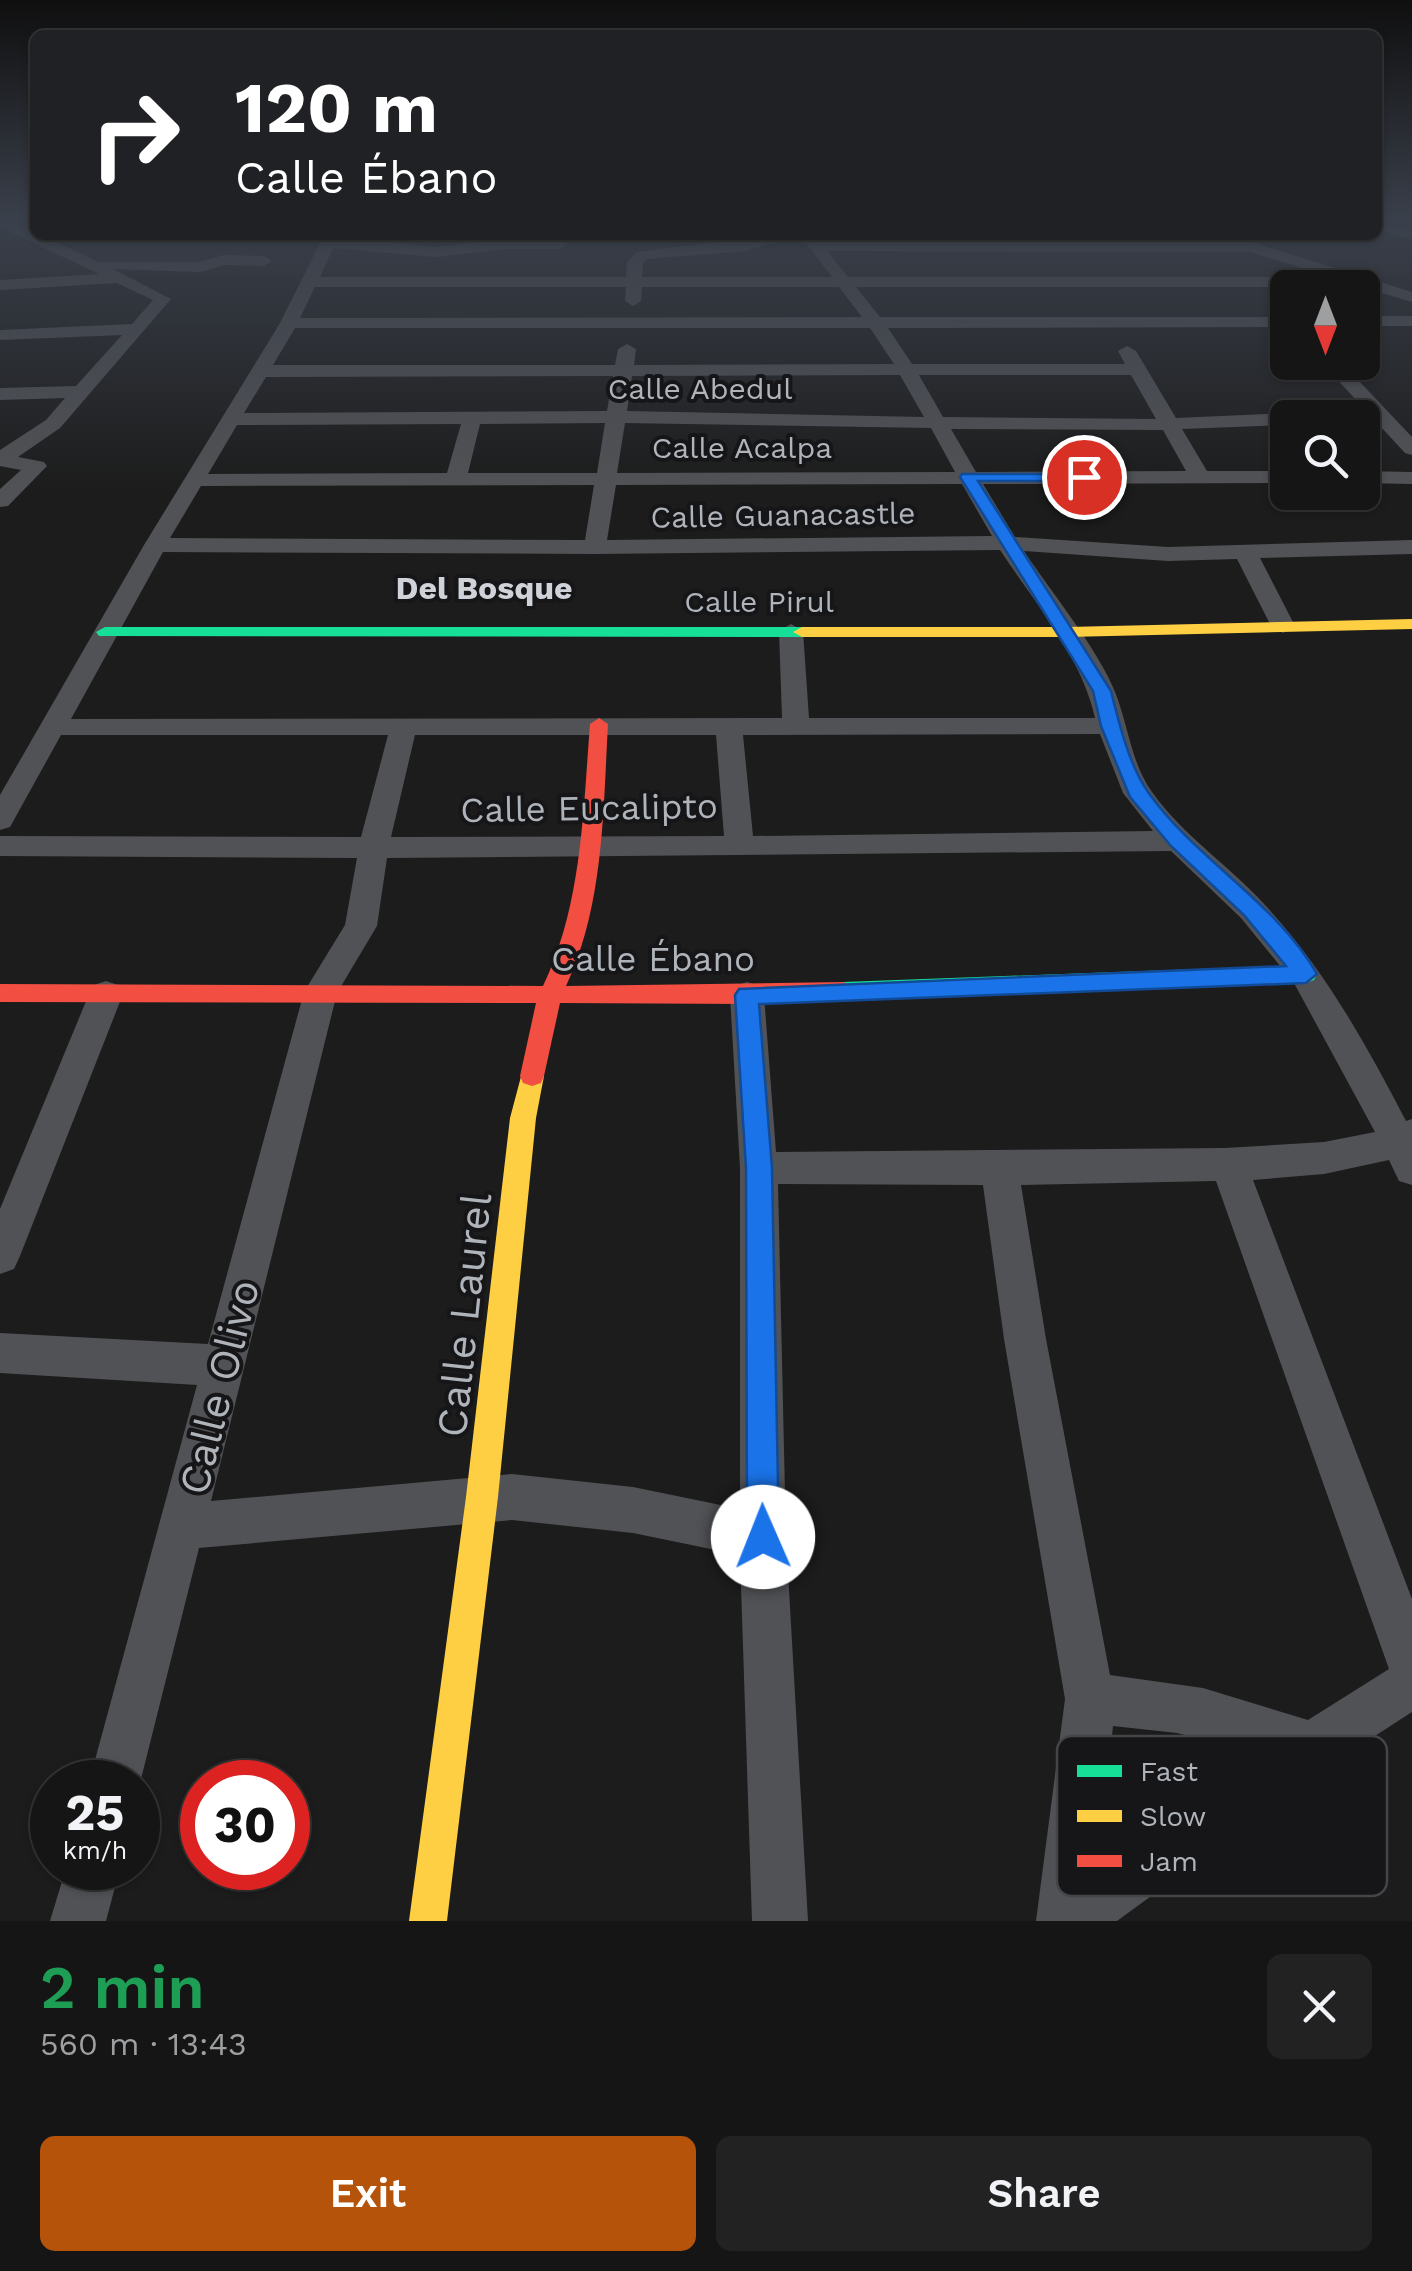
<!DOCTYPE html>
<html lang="en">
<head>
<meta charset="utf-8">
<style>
	:root { --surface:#151515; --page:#222; --text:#f1f3f6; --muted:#9d9fa0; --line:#343434; --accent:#b45309 }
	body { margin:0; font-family:"Work Sans",sans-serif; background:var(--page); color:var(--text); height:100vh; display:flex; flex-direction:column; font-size:38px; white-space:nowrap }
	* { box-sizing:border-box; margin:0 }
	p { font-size:32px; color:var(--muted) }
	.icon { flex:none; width:55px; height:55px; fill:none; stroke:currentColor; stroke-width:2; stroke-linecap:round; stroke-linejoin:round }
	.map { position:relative; height:1921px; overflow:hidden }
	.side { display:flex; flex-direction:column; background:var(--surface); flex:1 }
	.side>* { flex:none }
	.guide { position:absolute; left:30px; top:30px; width:1352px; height:210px; border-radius:15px; box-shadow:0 2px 8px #0004,0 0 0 2px var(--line); background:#202124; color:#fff; overflow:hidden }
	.needle { width:65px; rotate:180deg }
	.tools { position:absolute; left:1270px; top:270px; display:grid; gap:20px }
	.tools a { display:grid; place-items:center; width:110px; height:110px; border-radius:15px; background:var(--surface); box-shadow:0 2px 8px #0004,0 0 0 2px var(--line); font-size:50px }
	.speed { position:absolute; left:30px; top:1760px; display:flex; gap:20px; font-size:50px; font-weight:700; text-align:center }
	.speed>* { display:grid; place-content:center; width:130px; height:130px; border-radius:50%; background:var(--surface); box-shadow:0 2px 8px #0004,0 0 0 2px var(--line); line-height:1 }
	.speed small { font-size:25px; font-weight:400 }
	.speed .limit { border:15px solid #d22; background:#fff; color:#111 }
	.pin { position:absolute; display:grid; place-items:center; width:85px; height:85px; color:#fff; margin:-42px; border:5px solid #fff; border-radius:50%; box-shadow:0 2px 10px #0007 }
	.me { position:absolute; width:110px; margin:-55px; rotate:359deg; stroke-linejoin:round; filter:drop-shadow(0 0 8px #0008) }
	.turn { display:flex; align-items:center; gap:35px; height:210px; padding:0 40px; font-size:45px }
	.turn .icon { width:130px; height:130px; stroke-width:2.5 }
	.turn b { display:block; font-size:70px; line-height:85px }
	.round { display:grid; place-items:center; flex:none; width:105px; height:105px; border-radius:15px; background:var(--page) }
	.summary { display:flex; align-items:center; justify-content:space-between; height:170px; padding:0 40px }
	h1 { font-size:60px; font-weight:600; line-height:75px; color:#1e9e55 }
	.action { display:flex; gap:20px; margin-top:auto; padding:20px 40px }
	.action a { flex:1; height:115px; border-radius:15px; background:var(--accent); color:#fff; font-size:40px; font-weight:600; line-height:115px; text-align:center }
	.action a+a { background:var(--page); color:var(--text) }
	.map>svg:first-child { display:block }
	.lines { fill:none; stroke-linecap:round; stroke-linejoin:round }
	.street { fill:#515255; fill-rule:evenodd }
	.fast { fill:#16e098; fill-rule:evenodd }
	.slow { fill:#ffcf43; fill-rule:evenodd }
	.jam { fill:#f24e42; fill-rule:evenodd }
	.route { fill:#1a73e8; stroke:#114b97; stroke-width:2.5 }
	.labels { text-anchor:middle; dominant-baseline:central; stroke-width:8; stroke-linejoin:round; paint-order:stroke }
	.far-street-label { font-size:30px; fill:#afb4bb; stroke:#161618 }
	.far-neighbourhood-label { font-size:32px; font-weight:bold; fill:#cfd2d8; stroke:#161618 }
	.street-label { font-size:35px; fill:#afb4bb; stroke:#161618 }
	.near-street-label { font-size:42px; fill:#afb4bb; stroke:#161618 }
	.key { fill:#161618; stroke:#444549; stroke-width:2.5 }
	.key-label { font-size:28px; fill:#afb4bb }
</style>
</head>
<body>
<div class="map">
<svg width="1412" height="1921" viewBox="0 0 1412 1921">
	<rect width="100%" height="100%" fill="#1c1c1c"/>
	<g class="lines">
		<g class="street">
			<polygon points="0,221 12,221 98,262 199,262 224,255 264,256 272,261 264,266 225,265 200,272 113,269 171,299 60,428 18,457 44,462 47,466 8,506 0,507 0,489 21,470 0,466 0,450 46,420 65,398 0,400 0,388 76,386 122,335 0,340 0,330 132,324 153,300 117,283 0,290 0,280 99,274 0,227"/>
			<polygon points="1378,222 1412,229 1412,239 1378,230"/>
			<path d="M324,235l111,12 71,-8h54l8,5 -8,5h-54l-71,8 -102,-9 -13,29h306l1,-15 10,-10 135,-17h43l5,6 405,1 7,-6 180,56v10l-49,-15h-507l24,30h408v10l-400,1 24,36h213l-7,-13 9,-5 9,5 40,67 112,-5 9,5h-9v7l-106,4 25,42h81v12l-305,1 32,53 153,10 244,-7v14l-152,4 35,68 -12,7 -12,-7 -34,-67 -69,2 -144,-10c25,38 76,101 91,141 13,32 16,71 37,100 31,44 77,73 113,113 60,65 101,139 141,216l6,-2v66l-13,-4 -10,-21 -65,14 -71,6 159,419v113l-82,53 -213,156h-81l29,-222 -61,-360 -21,-154 -205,-1 8,353 22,384h-56l-12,-366 -107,-22 -121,-13 -313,28 -61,243v-9h-49l108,-397 -197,-12v-40l208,11 96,-352 41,-67 12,-67 -357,-2v-20l361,1 27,-102h-327l-51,92 -10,3v-35l144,-250 136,-222zM800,235l32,42h-190l1,-14 4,-4 98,-8zM827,251l423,1 81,25h-483zM315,287h311l-1,14 8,5 8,-5 1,-14h197l23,30 -562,1zM295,328h575l24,36 -260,1 2,-16 -9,-5 -9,5 -3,16h-342zM900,375l24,42 -297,-6 5,-35zM919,375h212l25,44 -213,-2zM613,376l-6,35 -363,2 22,-36zM605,423l-8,50h-129l12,-49zM625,423l306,5 24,44 -338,1zM461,424l-14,49 -239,1 29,-49zM951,429l212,1 23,41 -210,1zM962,484l30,52 -385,4 9,-55zM594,485l-9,55 -415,-2 31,-52zM1000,550c34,52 82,107 95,168h-286l-6,-87 -12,-7 -12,7 3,87 -711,1 92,-167 432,2zM1100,734l23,59 30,38 -400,5 -10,-101zM415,735h301l8,101 -333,1zM1171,851l70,67 53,65 81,149 -51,10 -99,6 -449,4 -12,-157 -5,-9 -12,-4 -12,4 -5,9 10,173v341l-107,-22 -121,-13 -301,27 126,-508 40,-67 10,-68zM1216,1181l173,488 -81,51 -105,-32 -93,-13 -64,-336 -25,-154zM1113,1726l64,7 82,21 -160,114z"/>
			<rect x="1362" y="316" width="50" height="10"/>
			<polygon points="1321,362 1341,362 1412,437 1412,455 1405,453"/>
			<polygon points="1362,471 1412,472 1412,484 1362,483"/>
			<polygon points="106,981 118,985 123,994 20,1256 14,1269 0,1274 0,1209 89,994 94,985"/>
			<polygon points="66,1868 120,1868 106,1921 50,1921"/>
		</g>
		<g class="fast">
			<polygon points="105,627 802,627 811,632 802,637 99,636 96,632"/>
			<polygon points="1306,965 1314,968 1317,974 1314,980 1306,983 843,1000 835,997 831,991 835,985 843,982"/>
		</g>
		<g class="slow">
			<polygon points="1412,619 1412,629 1067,637 802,637 793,632 802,627 1067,627"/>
			<polygon points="532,1066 541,1069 544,1076 536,1118 498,1497 447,1921 409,1921 466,1497 510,1118 523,1069"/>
		</g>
		<path class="jam" d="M599,718l9,6c-5,88 -4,181 -42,262l277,-4 8,3 4,6 -4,6 -104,7 -187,-1 -16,73 -3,7 -9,3 -9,-3 -3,-7 16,-73 -536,-1v-18l543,2c39,-81 40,-174 47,-262z"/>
	</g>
	<linearGradient id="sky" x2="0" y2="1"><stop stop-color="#0f0f0f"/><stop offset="0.45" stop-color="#3a404b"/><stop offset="1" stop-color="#3a404b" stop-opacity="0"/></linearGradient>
	<rect width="1412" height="490" fill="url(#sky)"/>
	<path class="route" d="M962,474h127v6l-5,1h-106l133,210c8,32 18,74 37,101 48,68 128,110 169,182l-11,9 -547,21 13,164 7,369 -5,11 -11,5 -11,-5 -5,-11 -1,-369 -11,-173 4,-6 547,-23 -42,-51 -73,-69 -41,-49 -29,-71 -8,-35 -133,-214z"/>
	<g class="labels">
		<g class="far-street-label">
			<text x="700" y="388">Calle Abedul</text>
			<text x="742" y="447">Calle Acalpa</text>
			<text transform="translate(783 515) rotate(-1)">Calle Guanacastle</text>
			<text x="759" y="601">Calle Pirul</text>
		</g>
		<g class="far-neighbourhood-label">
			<text x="484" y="588">Del Bosque</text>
		</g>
		<g class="street-label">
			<text transform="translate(589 808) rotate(-1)">Calle Eucalipto</text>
			<text x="653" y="959">Calle Ébano</text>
		</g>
		<g class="near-street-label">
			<text transform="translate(464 1315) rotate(-84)">Calle Laurel</text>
			<text transform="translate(219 1387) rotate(-76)">Calle Olivo</text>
		</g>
	</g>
	<rect x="1057" y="1736" width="330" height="160" rx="15" class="key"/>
	<rect x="1077" y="1765" width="45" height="12" fill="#16e098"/>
	<rect x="1077" y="1810" width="45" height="12" fill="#ffcf43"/>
	<rect x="1077" y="1855" width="45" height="12" fill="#f24e42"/>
	<g class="key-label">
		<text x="1140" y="1781">Fast</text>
		<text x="1140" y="1826">Slow</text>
		<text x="1140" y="1871">Jam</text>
	</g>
</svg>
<div class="tools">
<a><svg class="needle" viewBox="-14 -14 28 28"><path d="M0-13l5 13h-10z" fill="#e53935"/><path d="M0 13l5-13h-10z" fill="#9d9fa0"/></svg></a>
<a><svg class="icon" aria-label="search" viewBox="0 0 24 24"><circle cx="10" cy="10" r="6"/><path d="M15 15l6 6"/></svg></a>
</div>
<div class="speed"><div>25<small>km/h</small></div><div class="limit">30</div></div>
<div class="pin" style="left:1084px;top:477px;background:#d93025"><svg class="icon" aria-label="arrive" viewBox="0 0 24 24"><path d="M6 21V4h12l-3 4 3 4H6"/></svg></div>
<svg class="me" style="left:763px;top:1537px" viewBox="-20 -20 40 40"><circle r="19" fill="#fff"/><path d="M0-13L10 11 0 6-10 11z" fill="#1a73e8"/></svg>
<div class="guide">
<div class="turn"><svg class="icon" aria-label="right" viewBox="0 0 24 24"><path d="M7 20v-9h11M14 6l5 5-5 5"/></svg><div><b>120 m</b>Calle Ébano</div></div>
</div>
</div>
<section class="side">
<div class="summary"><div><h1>2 min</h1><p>560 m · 13:43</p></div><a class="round"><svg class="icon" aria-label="close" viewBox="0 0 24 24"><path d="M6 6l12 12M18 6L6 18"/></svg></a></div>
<div class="action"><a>Exit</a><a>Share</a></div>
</section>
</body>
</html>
